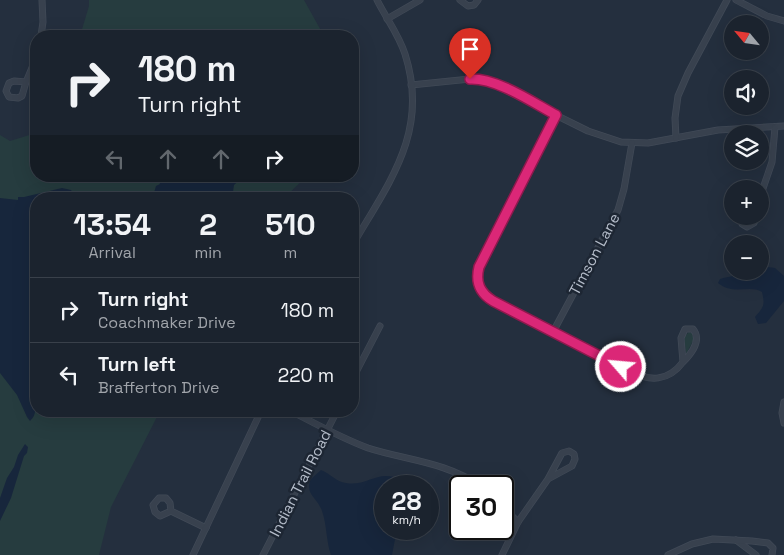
<!DOCTYPE html>
<html lang="en">
<head>
<meta charset="utf-8">
<style>
	:root { --surface:#1b232e; --page:#282f3a; --text:#f1f3f6; --muted:#a0a4aa; --line:#39404a }
	body { margin:0; font-family:"Space Grotesk",sans-serif; background:var(--page); color:var(--text); height:100vh; display:flex; flex-direction:column; font-size:19px; white-space:nowrap }
	* { box-sizing:border-box; margin:0 }
	p { font-size:16px; color:var(--muted) }
	.icon { flex:none; width:28px; height:28px; fill:none; stroke:currentColor; stroke-width:2; stroke-linecap:round; stroke-linejoin:round }
	.map { position:relative; flex:1; overflow:hidden }
	.sheet { position:absolute; left:30px; top:192px; width:329px; height:225px; display:flex; flex-direction:column; background:var(--surface); border-radius:20px; box-shadow:0 5px 20px #0002,0 0 0 1px var(--line) }
	.sheet>* { flex:none }
	.banner { position:absolute; left:30px; top:30px; width:329px; height:152px; border-radius:20px; box-shadow:0 5px 20px #0002,0 0 0 1px var(--line); background:#1b232e; color:var(--text); overflow:hidden }
	.needle { width:32px; rotate:299deg }
	.controls { position:absolute; left:724px; top:15px; display:grid; gap:10px }
	.controls a { display:grid; place-items:center; width:45px; height:45px; border-radius:50%; background:var(--surface); box-shadow:0 5px 20px #0002,0 0 0 1px var(--line); font-size:25px }
	.speed { position:absolute; left:374px; top:475px; display:flex; gap:10px; font-size:25px; font-weight:700; text-align:center }
	.speed>* { display:grid; place-content:center; width:65px; height:65px; border-radius:50%; background:var(--surface); box-shadow:0 5px 20px #0002,0 0 0 1px var(--line); line-height:1 }
	.speed small { font-size:12px; font-weight:400 }
	.speed .limit { border:2px solid #111; border-radius:8px; background:#fff; color:#111 }
	.pin { position:absolute; display:grid; place-items:center; width:42px; height:42px; color:#fff; margin:-51px -21px; border-radius:50% 50% 50% 0; rotate:-45deg; box-shadow:0 0 5px #0007 }
	.pin .icon { rotate:45deg }
	.me { position:absolute; width:55px; margin:-28px; rotate:297deg; stroke-linejoin:round; filter:drop-shadow(0 0 4px #0008) }
	.turn { display:flex; align-items:center; gap:18px; height:105px; padding:0 25px; font-size:22px }
	.turn .icon { width:65px; height:65px; stroke-width:2.5 }
	.turn b { display:block; font-size:35px; line-height:42px }
	.lanes { display:flex; align-items:center; height:48px; padding:0 25px; background:#0003; justify-content:center; gap:25px; direction:ltr }
	.lanes .off { opacity:.35 }
	.eta { display:flex; justify-content:space-evenly; align-items:center; height:85px; text-align:center }
	.eta b { font-size:30px; font-weight:700; line-height:35px }
	ul { padding:0; list-style:none }
	li { display:flex; align-items:center; gap:15px; height:65px; padding:0 25px; border-top:1px solid var(--line) }
	li div { flex:1 }
	li b { display:block; font-size:19px }
	li em { font-style:normal }
	.map>svg:first-child { display:block }
	.green { fill:#263c3f }
	.water { fill:#17263c }
	.lines { fill:none; stroke-linecap:round; stroke-linejoin:round }
	.minor-casing { stroke:#414a57; stroke-width:7 }
	.minor { stroke:#38414e; stroke-width:5.5 }
	.route-casing { stroke:#8e194d; stroke-width:12 }
	.route { stroke:#db2777; stroke-width:9 }
	.labels { text-anchor:middle; dominant-baseline:central; stroke-width:5; stroke-linejoin:round; paint-order:stroke }
	.street-label { font-size:15px; fill:#b4bcc9; stroke:#1d2633 }
</style>
</head>
<body>
<div class="map">
<svg width="784" height="555" viewBox="0 0 784 555">
	<rect width="100%" height="100%" fill="#242f3e"/>
	<g class="green">
		<polygon points="89,0 304,0 324,36 80,36 89,6"/>
		<polygon points="36,133 36,176 307,176 283,199 36,199 36,411 160,411 111,507 99,555 0,555 0,135 10,141"/>
		<polygon points="689,332 692,333 694,339 686,354 684,337"/>
	</g>
	<g class="water">
		<polygon points="160,176 244,176 234,185 232,199 152,199 156,186 160,184 158,179"/>
		<path d="M62,188l9,2 6,9h-41v160c-2,7 -6,13 -6,20 0,12 12,32 0,42l-3,-4 -10,-22 -17,-22v-175l18,2v-3h6z"/>
		<path d="M760,266l15,2 9,8v25l-18,22 -8,1 -3,-7c9,-10 10,-12 7,-25 -13,-8 -28,4 -44,-9l2,-4c9,-3 20,-3 27,-8h13z"/>
		<polygon points="25,444 28,447 27,453 24,456 11,498 0,521 0,498 7,478 14,467 18,455"/>
		<path d="M321,470c9,3 15,12 25,13 22,4 33,-16 57,-2l1,5h-19v43h12l-5,26h-61c-5,-14 -4,-30 -9,-44 -4,-13 -18,-17 -11,-32z"/>
	</g>
	<g class="lines">
		<defs>
			<g id="minor">
				<polyline points="460,0 468,6 474,5 478,0"/>
				<polyline points="736,0 767,16 784,21"/>
				<polyline points="387,19 420,0"/>
				<polyline points="41,36 43,22 42,0"/>
				<polyline points="26,82 14,81 9,83 6,91 9,97 18,98 22,96 26,82 36,58"/>
				<polyline points="411,85 470,79 487,81 588,131 621,142 648,143 718,130 784,126"/>
				<path d="M556,115l-77,152c-5,20 4,29 21,38l130,67c20,9 38,10 53,-10l-2,-24 4,-9h8c9,11 -2,25 -10,33"/>
				<polyline points="676,138 675,118 678,96 688,73 727,0"/>
				<polyline points="760,197 772,162 775,127"/>
				<polyline points="741,216 742,224 747,227 754,223 756,216"/>
				<path d="M352,246c37,-64 78,-114 53,-192 -6,-19 -19,-36 -28,-54"/>
				<polyline points="553,332 618,210 624,189 632,143"/>
				<polyline points="352,380 380,326"/>
				<polyline points="784,402 782,413 784,423"/>
				<path d="M291,411c25,13 50,27 77,37 37,12 79,14 112,38"/>
				<polyline points="502,506 518,522"/>
				<polyline points="171,511 160,516 155,512 153,505 159,498 166,498 170,503 171,511 206,528"/>
				<polyline points="736,540 756,555"/>
				<polyline points="193,555 261,411"/>
				<polyline points="263,555 337,411"/>
				<polyline points="502,555 518,522 548,479 572,466 575,459 574,454 569,451 562,453 548,479"/>
				<polyline points="668,555 692,544 713,539 752,541 768,543 773,548 772,555"/>
			</g>
		</defs>
		<use href="#minor" class="minor-casing"/>
		<use href="#minor" class="minor"/>
	</g>
	<g class="lines">
		<defs>
			<path id="route" d="M470,79c27,-1 62,23 86,36l-77,152c-4,16 1,26 14,34l128,66"/>
		</defs>
		<use href="#route" class="route-casing"/>
		<use href="#route" class="route"/>
	</g>
	<g class="labels">
		<g class="street-label">
			<text transform="translate(594 254) rotate(-62)">Timson Lane</text>
			<text transform="translate(300 483) rotate(-63)">Indian Trail Road</text>
		</g>
	</g>
</svg>
<div class="controls">
<a><svg class="needle" viewBox="-14 -14 28 28"><path d="M0-13l5 13h-10z" fill="#e53935"/><path d="M0 13l5-13h-10z" fill="#a0a4aa"/></svg></a>
<a><svg class="icon" aria-label="sound" viewBox="0 0 24 24"><path d="M4 9h4l5-4v14l-5-4H4zM17 9q2 3 0 6"/></svg></a>
<a><svg class="icon" aria-label="layers" viewBox="0 0 24 24"><path d="M12 4l9 5-9 5-9-5zM3 14l9 5 9-5"/></svg></a>
<a>+</a>
<a>−</a>
</div>
<div class="speed"><div>28<small>km/h</small></div><div class="limit">30</div></div>
<div class="pin" style="left:470px;top:79px;background:#d93025"><svg class="icon" aria-label="arrive" viewBox="0 0 24 24"><path d="M6 21V4h12l-3 4 3 4H6"/></svg></div>
<svg class="me" style="left:621px;top:367px" viewBox="-20 -20 40 40"><circle r="17" fill="#db2777" stroke="#fff" stroke-width="3"/><path d="M0-11L8 9 0 5-8 9z" fill="#fff"/></svg>
<div class="banner">
<div class="turn"><svg class="icon" aria-label="right" viewBox="0 0 24 24"><path d="M7 20v-9h11M14 6l5 5-5 5"/></svg><div><b>180 m</b>Turn right</div></div>
<div class="lanes"><svg class="icon off" aria-label="left" viewBox="0 0 24 24"><path d="M17 20v-9H6M10 6l-5 5 5 5"/></svg><svg class="icon off" aria-label="ahead" viewBox="0 0 24 24"><path d="M12 20V5M6 11l6-6 6 6"/></svg><svg class="icon off" aria-label="ahead" viewBox="0 0 24 24"><path d="M12 20V5M6 11l6-6 6 6"/></svg><svg class="icon" aria-label="right" viewBox="0 0 24 24"><path d="M7 20v-9h11M14 6l5 5-5 5"/></svg></div>
</div>
<section class="sheet">
<div class="eta">
<div><b>13:54</b><p>Arrival</p></div>
<div><b>2</b><p>min</p></div>
<div><b>510</b><p>m</p></div>
</div>
<ul>
<li><svg class="icon" aria-label="right" viewBox="0 0 24 24"><path d="M7 20v-9h11M14 6l5 5-5 5"/></svg><div><b>Turn right</b><p>Coachmaker Drive</p></div><em>180 m</em></li>
<li><svg class="icon" aria-label="left" viewBox="0 0 24 24"><path d="M17 20v-9H6M10 6l-5 5 5 5"/></svg><div><b>Turn left</b><p>Brafferton Drive</p></div><em>220 m</em></li>
</ul>
</section>
</div>
</body>
</html>
